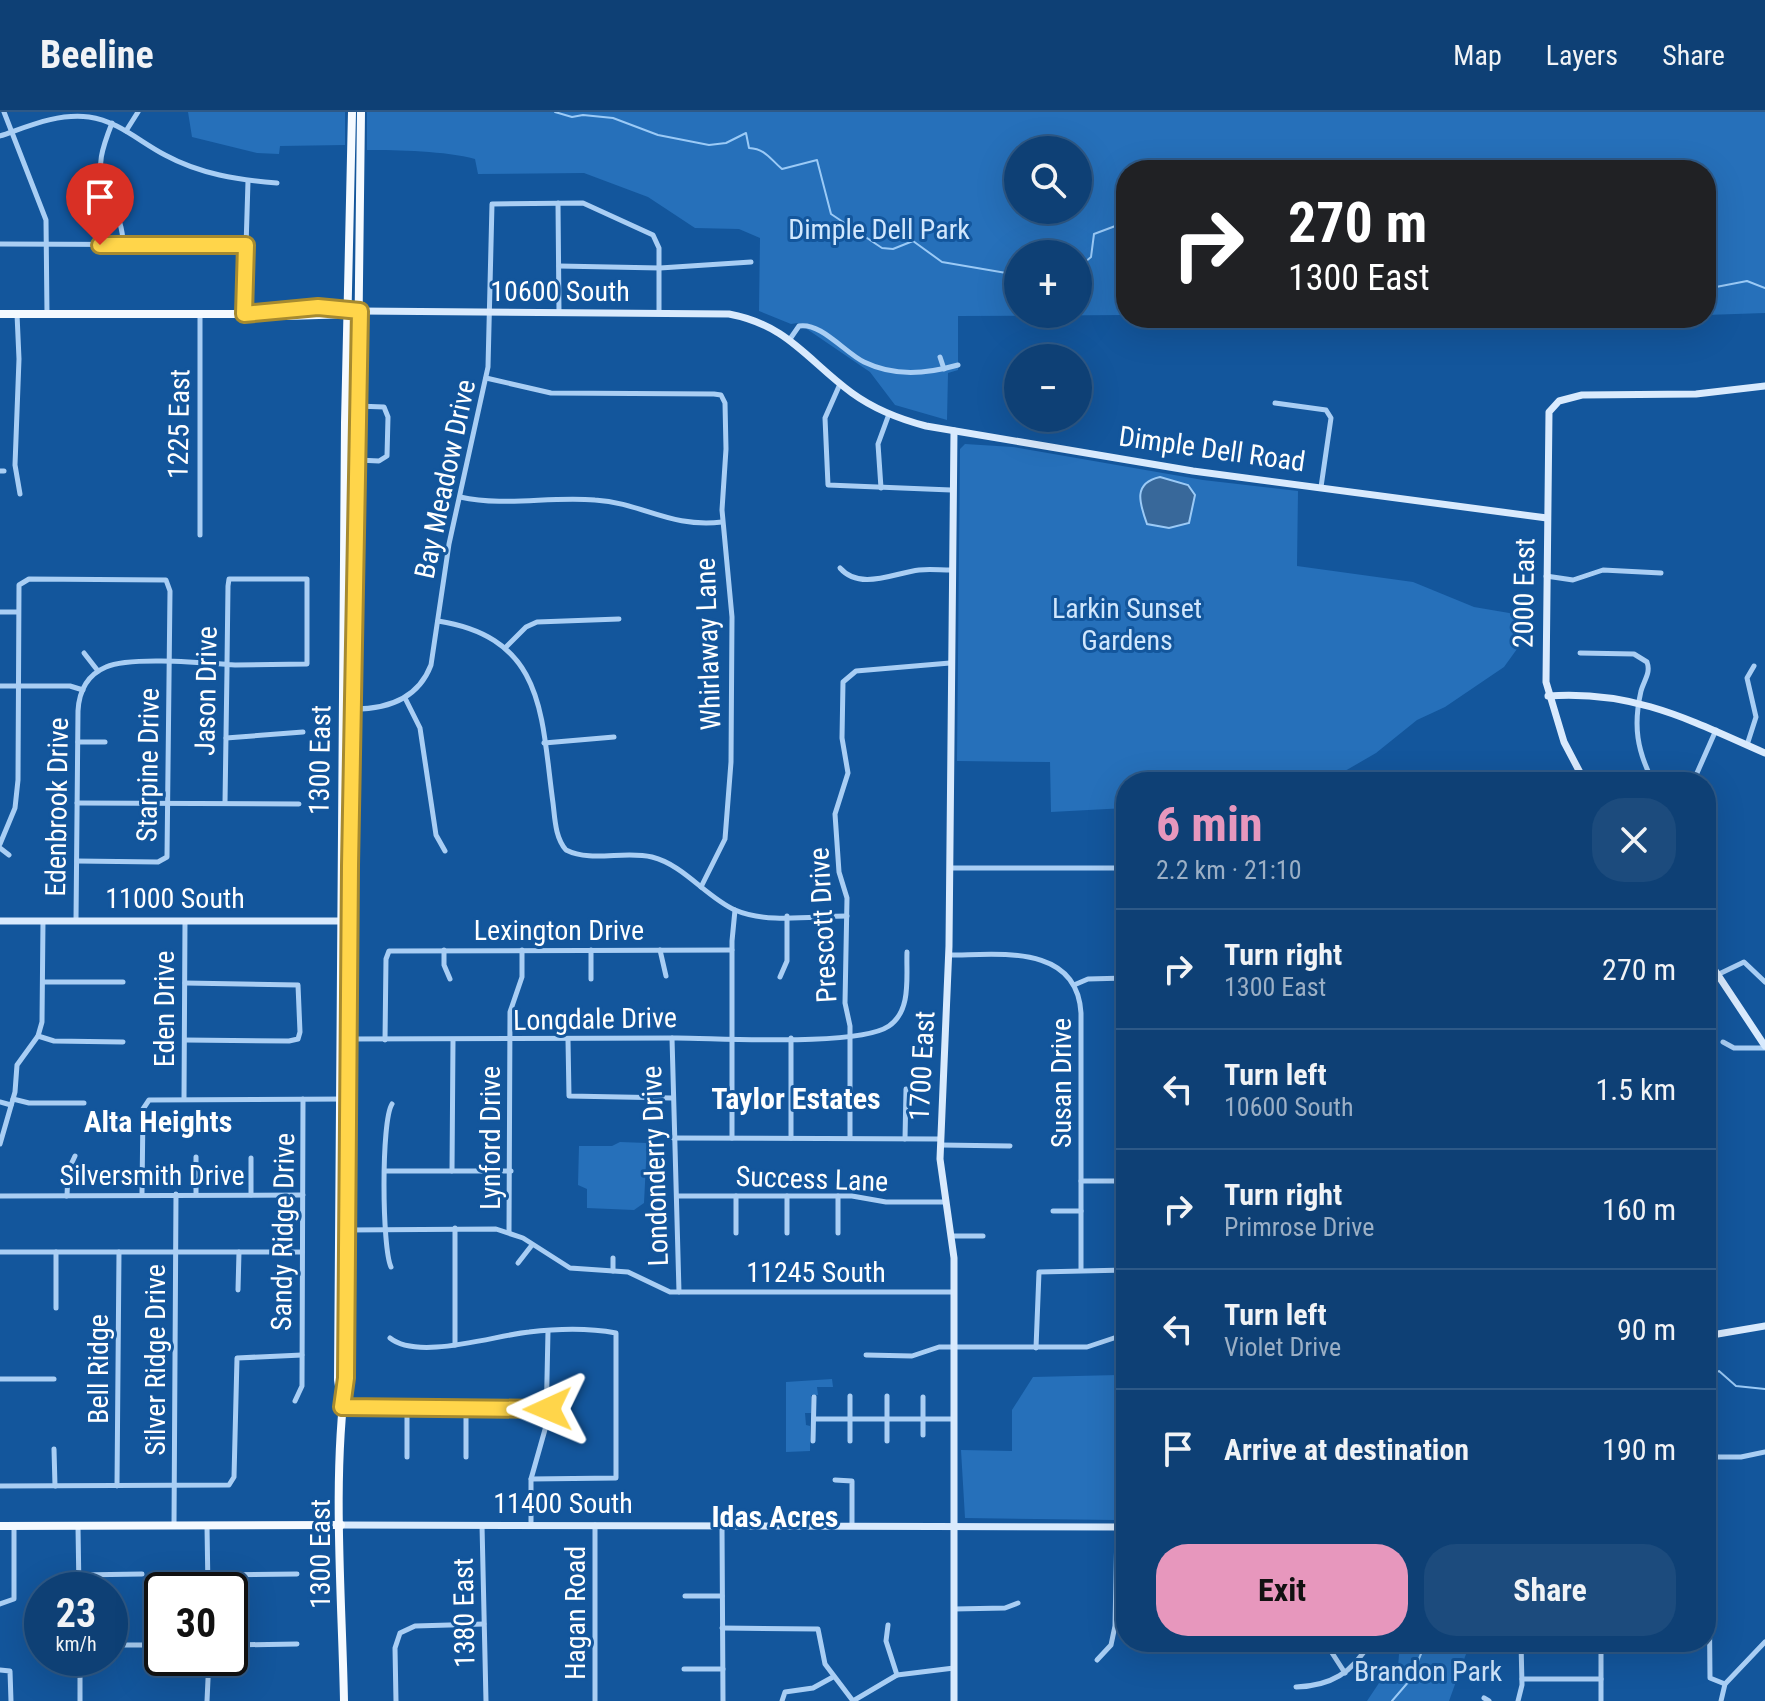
<!DOCTYPE html>
<html lang="en">
<head>
<meta charset="utf-8">
<style>
	:root { --surface:#0e4075; --page:#1c4b7d; --text:#f1f3f6; --muted:#9bafc5; --line:#2e5987; --accent:#e797bd }
	body { margin:0; font-family:"Roboto Condensed",sans-serif; background:var(--page); color:var(--text); height:100vh; display:flex; flex-direction:column; font-size:30px; white-space:nowrap }
	* { box-sizing:border-box; margin:0 }
	p { font-size:26px; color:var(--muted) }
	.icon { flex:none; width:44px; height:44px; fill:none; stroke:currentColor; stroke-width:2; stroke-linecap:round; stroke-linejoin:round }
	.map { position:relative; flex:1; overflow:hidden }
	.panel { position:absolute; left:1116px; top:660px; width:600px; height:880px; display:flex; flex-direction:column; background:var(--surface); border-radius:32px; box-shadow:0 8px 32px #0002,0 0 0 2px var(--line) }
	.panel>* { flex:none }
	.hud { position:absolute; left:1116px; top:48px; width:600px; height:168px; border-radius:32px; box-shadow:0 8px 32px #0002,0 0 0 2px var(--line); background:#202124; color:#fff; overflow:hidden }
	.tools { position:absolute; left:1004px; top:24px; display:grid; gap:16px }
	.tools a { display:grid; place-items:center; width:88px; height:88px; border-radius:50%; background:var(--surface); box-shadow:0 8px 32px #0002,0 0 0 2px var(--line); font-size:40px }
	.speed { position:absolute; left:24px; top:1460px; display:flex; gap:16px; font-size:40px; font-weight:700; text-align:center }
	.speed>* { display:grid; place-content:center; width:104px; height:104px; border-radius:50%; background:var(--surface); box-shadow:0 8px 32px #0002,0 0 0 2px var(--line); line-height:1 }
	.speed small { font-size:20px; font-weight:400 }
	.speed .limit { border:4px solid #111; border-radius:12px; background:#fff; color:#111 }
	.pin { position:absolute; display:grid; place-items:center; width:68px; height:68px; color:#fff; margin:-82px -34px; border-radius:50% 50% 50% 0; rotate:-45deg; box-shadow:0 0 8px #0007 }
	.pin .icon { rotate:45deg }
	.me { position:absolute; width:88px; margin:-44px; rotate:269deg; stroke-linejoin:round; filter:drop-shadow(0 0 6px #0008) }
	.turn { display:flex; align-items:center; gap:28px; height:168px; padding:0 40px; font-size:36px }
	.turn .icon { width:104px; height:104px; stroke-width:2.5 }
	.turn b { display:block; font-size:56px; line-height:68px }
	.round { display:grid; place-items:center; flex:none; width:84px; height:84px; border-radius:32px; background:var(--page) }
	.head { display:flex; align-items:center; justify-content:space-between; height:136px; padding:0 40px }
	h1 { font-size:48px; font-weight:700; line-height:60px; color:var(--accent) }
	.cta { display:flex; gap:16px; margin-top:auto; padding:16px 40px }
	.cta a { flex:1; height:92px; border-radius:32px; background:var(--accent); color:#111; font-size:32px; font-weight:700; line-height:92px; text-align:center }
	.cta a+a { background:var(--page); color:var(--text) }
	ul { padding:0; list-style:none }
	li { display:flex; align-items:center; gap:24px; height:120px; padding:0 40px; border-top:2px solid var(--line) }
	li div { flex:1 }
	li b { display:block; font-size:30px }
	li em { font-style:normal }
	header { display:flex; align-items:center; gap:48px; box-sizing:border-box; height:112px; padding:0 40px; background:var(--surface); border-bottom:2px solid var(--line) }
	header strong { font-size:38px }
	nav { display:flex; gap:44px; margin-inline-start:auto; font-size:28px }
	.map>svg:first-child { display:block }
	.green { fill:#2670ba; fill-rule:evenodd }
	.water { fill:#38689a; stroke:#9bcaf6; stroke-width:2 }
	.lines { fill:none; stroke-linecap:round; stroke-linejoin:round }
	.stream { stroke:#9bcaf6; stroke-width:2 }
	.street { stroke:#a9cef4; stroke-width:5 }
	.secondary { stroke:#d9eafd; stroke-width:7 }
	.primary { stroke:#f5faff; stroke-width:8 }
	.route-casing { stroke:#a68a30; stroke-width:20 }
	.route { stroke:#ffd54a; stroke-width:14 }
	.labels { text-anchor:middle; dominant-baseline:central; stroke-width:6; stroke-linejoin:round; paint-order:stroke }
	.park-label { font-size:28px; fill:#d1e7fd; stroke:#13569c }
	.street-label { font-size:28px; fill:#fff; stroke:#13569c }
	.neighbourhood-label { font-size:30px; font-weight:bold; fill:#fff; stroke:#13569c }
</style>
</head>
<body>
<header>
<strong>Beeline</strong>
<nav><a>Map</a><a>Layers</a><a>Share</a></nav>
</header>
<div class="map">
<svg width="1765" height="1589" viewBox="0 0 1765 1589">
	<rect width="100%" height="100%" fill="#13569c"/>
	<g class="green">
		<polygon points="188,0 345,0 345,33 280,34 279,42 257,41 192,25"/>
		<path d="M367,0h1398v201l-59,2v-145h-580v145l-168,1v54l-10,3 -1,47 -52,-15 -25,-33 -72,-49 -7,1 -32,-13 1,-73 -21,-9 -44,-1 -47,-31 -64,-24 -106,1 -3,-15c-29,-8 -77,-9 -108,-9zM1018,38h60v60h-60zM1018,142h60v60h-60z"/>
		<polygon points="965,332 1013,335 1203,368 1298,379 1297,454 1413,470 1474,495 1515,502 1517,537 1504,555 1445,595 1417,608 1376,641 1326,670 1126,670 1126,696 1051,700 1050,650 957,649 960,337"/>
		<polygon points="620,1030 647,1031 644,1091 634,1098 587,1096 587,1077 578,1073 579,1034 612,1034"/>
		<polygon points="1118,1263 1115,1408 965,1406 961,1338 1012,1339 1012,1298 1033,1265"/>
		<polygon points="832,1267 833,1275 817,1275 818,1283 811,1283 811,1301 805,1301 806,1313 810,1314 810,1339 786,1340 786,1270"/>
		<polygon points="1400,1530 1483,1530 1470,1531 1449,1589 1367,1589 1379,1571 1398,1555"/>
	</g>
	<path class="water" d="M1160,365l28,8 7,10 -6,28 -20,5 -22,-4c-8,-22 -14,-41 13,-47z"/>
	<g class="lines">
		<g class="stream">
			<path d="M555,0l17,5 11,-2 30,3 45,17 51,10 17,-2 20,-10 3,15c17,1 21,11 33,21l35,-9 14,54 51,34 11,1 20,-8 29,21 76,13"/>
			<polyline points="1078,156 1091,145 1094,122 1126,110"/>
			<polyline points="1706,168 1716,175 1747,169 1765,176"/>
			<polyline points="1706,1257 1709,1265 1719,1259 1736,1274 1765,1277"/>
			<polyline points="1392,1589 1410,1568 1426,1530"/>
		</g>
		<g class="street">
			<polyline points="4,0 46,108 47,202"/>
			<path d="M112,11c-9,23 -17,44 -7,68 9,20 18,30 18,54"/>
			<polyline points="126,19 138,0"/>
			<path d="M0,24c29,-10 58,-23 89,-19 29,4 51,25 76,38 35,19 73,25 112,28"/>
			<polyline points="558,91 559,200"/>
			<polyline points="0,132 246,133"/>
			<polyline points="559,154 660,156 751,150"/>
			<polyline points="17,202 19,247 15,353 20,382"/>
			<polyline points="244,202 248,69"/>
			<path d="M790,227l9,-13c22,-4 46,27 65,36 31,15 62,12 94,3"/>
			<polyline points="940,245 944,257"/>
			<polyline points="486,266 551,281 714,282 721,283 725,291 726,337 722,398 732,505 731,650 725,727 701,775"/>
			<polyline points="840,272 825,306 828,373 951,378"/>
			<polyline points="1275,291 1326,298 1331,306 1321,375"/>
			<polyline points="357,294 384,295 388,305 387,344 379,349 358,348"/>
			<polyline points="0,359 4,359"/>
			<polyline points="881,376 878,332 889,302"/>
			<path d="M460,385c45,10 89,-1 135,3 48,3 74,28 127,22"/>
			<polyline points="200,423 200,203"/>
			<path d="M840,456c20,23 54,5 79,2 10,-1 21,0 32,0"/>
			<polyline points="1546,464 1573,468 1603,458 1661,461"/>
			<polyline points="0,500 18,500"/>
			<path d="M438,509c108,17 103,95 115,182 2,16 2,34 13,47 26,13 58,0 86,7 32,8 54,40 83,53 32,14 78,6 112,6"/>
			<polyline points="505,536 526,515 537,510 619,507"/>
			<polyline points="84,541 98,559"/>
			<path d="M1580,541l54,1 13,8c4,11 -3,18 -6,29 -8,35 -4,59 12,91"/>
			<polyline points="0,574 70,574 83,578"/>
			<polyline points="405,586 420,616 436,723 445,739"/>
			<path d="M354,597c34,0 64,-10 77,-44l18,-121 39,-177 4,-163 91,-1 70,32 6,13v65"/>
			<polyline points="226,626 303,620"/>
			<polyline points="78,630 105,630"/>
			<polyline points="544,631 614,625"/>
			<polyline points="1747,633 1756,605 1747,566 1754,554"/>
			<polyline points="1693,670 1716,618"/>
			<polyline points="77,691 299,692"/>
			<polyline points="0,732 15,696 18,668 19,473 29,467 166,468 170,479 167,745 158,750 77,749"/>
			<polyline points="0,736 9,743"/>
			<polyline points="950,756 1126,756"/>
			<path d="M76,808l2,-209c1,-19 9,-36 28,-44 24,-11 100,-4 129,-2l72,-1v-85h-78l-1,7 -1,78v6l-2,133"/>
			<polyline points="444,838 444,853 450,867"/>
			<polyline points="660,838 666,864"/>
			<path d="M949,843c49,0 128,-12 132,58v257"/>
			<polyline points="1719,862 1744,850 1765,870"/>
			<polyline points="780,865 787,849 787,804"/>
			<polyline points="591,867 591,838"/>
			<polyline points="43,870 123,870"/>
			<polyline points="1074,873 1088,867 1126,866"/>
			<polyline points="38,924 54,929 123,930"/>
			<polyline points="672,926 679,1180"/>
			<polyline points="791,926 791,1026"/>
			<path d="M349,927c109,0 219,-1 328,-1 43,0 181,9 212,-12 23,-16 17,-50 18,-74"/>
			<polyline points="185,928 289,929 298,927 300,920 298,873 185,871"/>
			<polyline points="385,928 386,847 389,839 732,838"/>
			<polyline points="568,928 569,984 672,986"/>
			<polyline points="1723,930 1734,936 1765,936"/>
			<polyline points="13,987 29,991 84,991"/>
			<polyline points="184,987 185,809"/>
			<polyline points="0,990 11,993"/>
			<polyline points="673,1026 940,1027"/>
			<polyline points="732,1026 732,829 735,798"/>
			<polyline points="850,1026 850,914 845,891 847,786 839,760 835,702 848,661 842,626 843,570 856,559 950,551"/>
			<polyline points="905,1027 906,977"/>
			<polyline points="0,1032 15,980 17,953 38,924 42,910 43,809"/>
			<polyline points="941,1033 1010,1034"/>
			<polyline points="196,1045 196,1082"/>
			<polyline points="251,1046 251,1083"/>
			<polyline points="385,1059 511,1059"/>
			<polyline points="452,1059 453,928"/>
			<polyline points="1081,1069 1126,1069"/>
			<polyline points="142,1081 143,997 149,988 348,987"/>
			<polyline points="0,1084 303,1083"/>
			<polyline points="67,1084 68,1059 75,1044"/>
			<polyline points="678,1084 852,1084 886,1090 946,1090"/>
			<polyline points="736,1084 736,1121"/>
			<polyline points="787,1084 787,1121"/>
			<polyline points="838,1084 838,1121"/>
			<polyline points="1053,1099 1081,1099"/>
			<polyline points="455,1116 455,1233"/>
			<polyline points="348,1118 496,1117 523,1126 570,1156 628,1160 670,1180 953,1180"/>
			<polyline points="509,1120 510,900 522,865 522,838"/>
			<polyline points="952,1124 983,1124"/>
			<polyline points="0,1140 302,1140"/>
			<polyline points="613,1146 613,1159"/>
			<polyline points="518,1151 532,1133"/>
			<path d="M391,1155c-9,-19 -10,-146 1,-163"/>
			<polyline points="238,1178 239,1140"/>
			<polyline points="56,1196 56,1140"/>
			<path d="M390,1226c28,23 106,-3 139,-6 26,-3 60,-4 87,1v145l-85,1"/>
			<polyline points="1036,1236 1039,1160 1126,1158"/>
			<polyline points="866,1243 912,1244 939,1235 1087,1235 1126,1222"/>
			<polyline points="0,1267 54,1267"/>
			<polyline points="923,1285 923,1323"/>
			<polyline points="295,1289 302,1274 303,987"/>
			<polyline points="343,1295 548,1297"/>
			<polyline points="814,1307 954,1307"/>
			<polyline points="813,1329 814,1285"/>
			<polyline points="850,1329 850,1284"/>
			<polyline points="887,1329 887,1284"/>
			<polyline points="54,1337 55,1374"/>
			<polyline points="407,1345 407,1295"/>
			<polyline points="466,1345 466,1298"/>
			<polyline points="835,1368 852,1369 852,1414"/>
			<polyline points="0,1374 229,1373 234,1365 237,1246 302,1243"/>
			<polyline points="117,1374 119,1140"/>
			<polyline points="174,1413 176,1082"/>
			<polyline points="482,1413 486,1589"/>
			<polyline points="531,1413 531,1367 546,1314 548,1219"/>
			<polyline points="595,1413 595,1589"/>
			<polyline points="207,1414 208,1478"/>
			<polyline points="722,1414 723,1589"/>
			<polyline points="78,1415 79,1478"/>
			<polyline points="79,1463 142,1462"/>
			<polyline points="208,1463 297,1462"/>
			<polyline points="685,1484 722,1484"/>
			<polyline points="0,1492 14,1487 14,1414"/>
			<polyline points="954,1497 1005,1496 1018,1491"/>
			<polyline points="888,1513 886,1529 897,1563"/>
			<polyline points="722,1516 818,1517 825,1552 853,1589"/>
			<polyline points="1325,1530 1345,1561"/>
			<polyline points="1601,1530 1601,1589"/>
			<polyline points="110,1533 142,1533"/>
			<polyline points="230,1533 297,1532"/>
			<polyline points="80,1546 80,1589"/>
			<polyline points="1097,1548 1111,1533 1115,1514 1117,1415"/>
			<polyline points="684,1557 723,1557"/>
			<polyline points="0,1558 10,1559 11,1589"/>
			<polyline points="1522,1567 1601,1567"/>
			<polyline points="1725,1572 1710,1566 1708,1348 1709,1345 1741,1345 1765,1340"/>
			<path d="M1296,1575c34,-1 57,-14 74,-45"/>
			<polyline points="1484,1586 1489,1589"/>
			<polyline points="207,1589 209,1546"/>
			<polyline points="396,1589 395,1536 400,1521 415,1514 484,1512"/>
			<polyline points="782,1589 785,1580 813,1576 833,1565"/>
			<polyline points="853,1589 897,1563 954,1556"/>
			<polyline points="1518,1589 1522,1573 1521,1530"/>
			<polyline points="1721,1589 1725,1572 1765,1530"/>
		</g>
		<g class="secondary">
			<path d="M360,199l369,3c59,11 79,47 123,79 22,16 47,26 74,33l267,45 354,47"/>
			<polyline points="954,319 949,834 940,1047 954,1146 954,1589"/>
			<path d="M1548,584c86,-6 142,24 217,57"/>
			<polyline points="1585,670 1564,630 1546,570 1549,300 1559,289 1582,283 1696,282 1765,274"/>
			<polyline points="0,809 346,809"/>
			<polyline points="1706,845 1765,934"/>
			<polyline points="1706,1224 1765,1214"/>
			<polyline points="341,1413 1126,1415"/>
		</g>
		<g class="primary">
			<polyline points="279,200 286,204 352,202"/>
			<polyline points="0,202 244,202 352,196"/>
			<polyline points="341,1287 338,1268 345,311 352,0"/>
			<polyline points="0,1414 341,1413"/>
			<path d="M344,1589c-2,-104 -12,-221 2,-323l15,-1266"/>
		</g>
	</g>
	<g class="lines">
		<defs>
			<polyline id="route" points="100,133 246,133 244,202 318,195 360,199 350,754 346,1266 342,1295 548,1297"/>
		</defs>
		<use href="#route" class="route-casing"/>
		<use href="#route" class="route"/>
	</g>
	<g class="labels">
		<g class="park-label">
			<text x="879" y="117">Dimple Dell Park</text>
			<text x="1127" y="496">Larkin Sunset<tspan x="1127" dy="32">Gardens</tspan></text>
			<text x="1428" y="1559">Brandon Park</text>
		</g>
		<g class="street-label">
			<text x="560" y="179">10600 South</text>
			<text transform="translate(179 312) rotate(-89)">1225 East</text>
			<text transform="translate(1212 337) rotate(8)">Dimple Dell Road</text>
			<text transform="translate(445 367) rotate(-78)">Bay Meadow Drive</text>
			<text transform="translate(1524 481) rotate(-89)">2000 East</text>
			<text transform="translate(708 532) rotate(-92)">Whirlaway Lane</text>
			<text transform="translate(206 579) rotate(-89)">Jason Drive</text>
			<text transform="translate(320 648) rotate(-89)">1300 East</text>
			<text transform="translate(148 653) rotate(-89)">Starpine Drive</text>
			<text transform="translate(57 695) rotate(-89)">Edenbrook Drive</text>
			<text x="175" y="786">11000 South</text>
			<text transform="translate(823 813) rotate(-93)">Prescott Drive</text>
			<text x="559" y="818">Lexington Drive</text>
			<text transform="translate(164 897) rotate(-90)">Eden Drive</text>
			<text transform="translate(595 907) rotate(-1)">Longdale Drive</text>
			<text transform="translate(922 954) rotate(-87)">1700 East</text>
			<text transform="translate(1061 971) rotate(-90)">Susan Drive</text>
			<text transform="translate(490 1026) rotate(-90)">Lynford Drive</text>
			<text transform="translate(655 1054) rotate(-92)">Londonderry Drive</text>
			<text x="152" y="1063">Silversmith Drive</text>
			<text transform="translate(812 1067) rotate(2)">Success Lane</text>
			<text transform="translate(283 1120) rotate(-89)">Sandy Ridge Drive</text>
			<text x="816" y="1160">11245 South</text>
			<text transform="translate(155 1248) rotate(-90)">Silver Ridge Drive</text>
			<text transform="translate(98 1257) rotate(-90)">Bell Ridge</text>
			<text x="563" y="1391">11400 South</text>
			<text transform="translate(320 1442) rotate(-90)">1300 East</text>
			<text transform="translate(464 1501) rotate(-91)">1380 East</text>
			<text transform="translate(575 1501) rotate(-90)">Hagan Road</text>
		</g>
		<g class="neighbourhood-label">
			<text x="796" y="986">Taylor Estates</text>
			<text x="158" y="1009">Alta Heights</text>
			<text x="775" y="1404">Idas Acres</text>
		</g>
	</g>
</svg>
<div class="tools">
<a><svg class="icon" aria-label="search" viewBox="0 0 24 24"><circle cx="10" cy="10" r="6"/><path d="M15 15l6 6"/></svg></a>
<a>+</a>
<a>−</a>
</div>
<div class="speed"><div>23<small>km/h</small></div><div class="limit">30</div></div>
<div class="pin" style="left:100px;top:133px;background:#d93025"><svg class="icon" aria-label="arrive" viewBox="0 0 24 24"><path d="M6 21V4h12l-3 4 3 4H6"/></svg></div>
<svg class="me" style="left:548px;top:1297px" viewBox="-20 -20 40 40"><path d="M0-17L14 15 0 8-14 15z" fill="#ffd54a" stroke="#fff" stroke-width="4"/></svg>
<div class="hud">
<div class="turn"><svg class="icon" aria-label="right" viewBox="0 0 24 24"><path d="M7 20v-9h11M14 6l5 5-5 5"/></svg><div><b>270 m</b>1300 East</div></div>
</div>
<section class="panel">
<div class="head"><div><h1>6 min</h1><p>2.2 km · 21:10</p></div><a class="round"><svg class="icon" aria-label="close" viewBox="0 0 24 24"><path d="M6 6l12 12M18 6L6 18"/></svg></a></div>
<ul>
<li><svg class="icon" aria-label="right" viewBox="0 0 24 24"><path d="M7 20v-9h11M14 6l5 5-5 5"/></svg><div><b>Turn right</b><p>1300 East</p></div><em>270 m</em></li>
<li><svg class="icon" aria-label="left" viewBox="0 0 24 24"><path d="M17 20v-9H6M10 6l-5 5 5 5"/></svg><div><b>Turn left</b><p>10600 South</p></div><em>1.5 km</em></li>
<li><svg class="icon" aria-label="right" viewBox="0 0 24 24"><path d="M7 20v-9h11M14 6l5 5-5 5"/></svg><div><b>Turn right</b><p>Primrose Drive</p></div><em>160 m</em></li>
<li><svg class="icon" aria-label="left" viewBox="0 0 24 24"><path d="M17 20v-9H6M10 6l-5 5 5 5"/></svg><div><b>Turn left</b><p>Violet Drive</p></div><em>90 m</em></li>
<li><svg class="icon" aria-label="arrive" viewBox="0 0 24 24"><path d="M6 21V4h12l-3 4 3 4H6"/></svg><div><b>Arrive at destination</b></div><em>190 m</em></li>
</ul>
<div class="cta"><a>Exit</a><a>Share</a></div>
</section>
</div>
</body>
</html>
